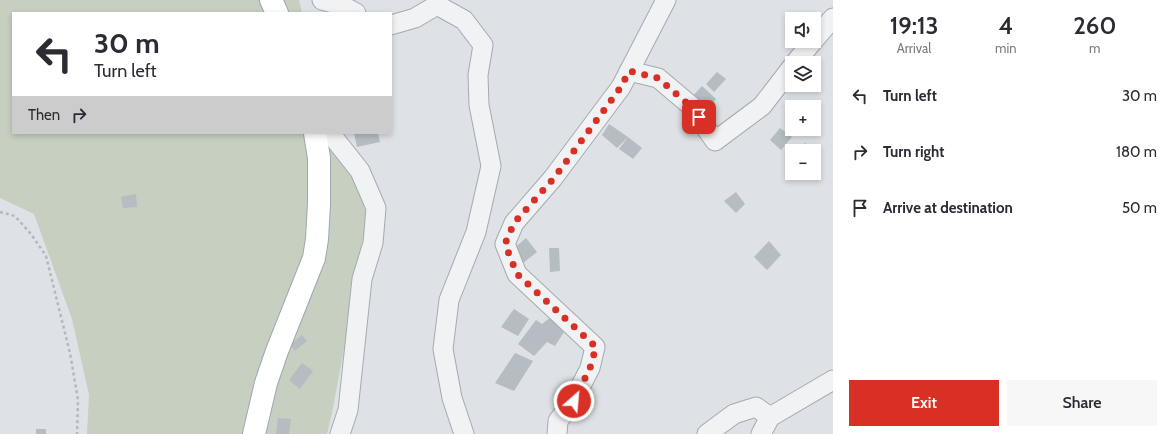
<!DOCTYPE html>
<html lang="en">
<head>
<meta charset="utf-8">
<style>
	:root { --surface:#fff; --page:#f7f7f7; --text:#2b2b33; --muted:#7c7c81; --accent:#d93025 }
	body { margin:0; font-family:Cabin,sans-serif; background:var(--page); color:var(--text); height:100vh; display:flex; flex-direction:column; font-size:15px; white-space:nowrap }
	* { box-sizing:border-box; margin:0 }
	p { font-size:13px; color:var(--muted) }
	.icon { flex:none; width:22px; height:22px; fill:none; stroke:currentColor; stroke-width:2; stroke-linecap:round; stroke-linejoin:round }
	.map { position:relative; flex:1; overflow:hidden }
	.side { display:flex; flex-direction:column; background:var(--surface); width:340px }
	.side>* { flex:none }
	.hud { position:absolute; left:12px; top:12px; width:380px; height:122px; border-radius:0px; box-shadow:0 2px 6px #0003; background:#fff; color:var(--text); overflow:hidden }
	.controls { position:absolute; left:785px; top:12px; display:grid; gap:8px }
	.controls a { display:grid; place-items:center; width:36px; height:36px; border-radius:0px; background:var(--surface); box-shadow:0 2px 6px #0003; font-size:20px }
	.pin { position:absolute; display:grid; place-items:center; width:34px; height:34px; color:#fff; margin:-17px; border-radius:8px; box-shadow:0 2px 6px #0006 }
	.me { position:absolute; width:44px; margin:-22px; rotate:27deg; stroke-linejoin:round; filter:drop-shadow(0 0 3px #0008) }
	.turn { display:flex; align-items:center; gap:14px; height:84px; padding:0 16px; font-size:18px }
	.turn .icon { width:52px; height:52px; stroke-width:2.5 }
	.turn b { display:block; font-size:28px; line-height:34px }
	.then { display:flex; align-items:center; height:38px; padding:0 16px; background:#0003; gap:8px; font-size:15px }
	.eta { display:flex; justify-content:space-evenly; align-items:center; height:68px; text-align:center }
	.eta b { font-size:24px; font-weight:600; line-height:28px }
	.cta { display:flex; gap:8px; margin-top:auto; padding:8px 16px }
	.cta a { flex:1; height:46px; border-radius:0px; background:var(--accent); color:#fff; font-size:16px; font-weight:600; line-height:46px; text-align:center }
	.cta a+a { background:var(--page); color:var(--text) }
	ul { padding:0; list-style:none }
	li { display:flex; align-items:center; gap:12px; height:56px; padding:0 16px }
	li div { flex:1 }
	li b { display:block; font-size:15px }
	li em { font-style:normal }
	main { display:flex; flex:1; min-height:0 }
	.map>svg:first-child { display:block }
	.green { fill:#c6cfc0 }
	.building { fill:#b5bcc2 }
	.lines { fill:none; stroke-linecap:round; stroke-linejoin:round }
	.minor-casing { stroke:#a4aaaf; stroke-width:21 }
	.major-casing { stroke:#9ea8b0; stroke-width:24 }
	.path { stroke:#b4b8bc; stroke-width:2.5; stroke-dasharray:3 3; stroke-linecap:butt }
	.minor { stroke:#f0f2f4; stroke-width:19 }
	.major { stroke:#fff; stroke-width:22 }
	.route { stroke:#d93025; stroke-width:7; stroke-dasharray:0 12.6 }
</style>
</head>
<body>
<main>
<div class="map">
<svg width="833" height="434" viewBox="0 0 833 434">
	<rect width="100%" height="100%" fill="#dee2e6"/>
	<polygon class="green" points="0,0 299,0 302,13 13,13 13,133 333,133 362,194 367,221 355,274 348,328 332,413 327,434 87,434 89,395 72,319 34,214 0,198"/>
	<g class="building">
		<polygon points="717,72 726,79 714,92 706,84"/>
		<polygon points="702,86 716,99 706,111 691,98"/>
		<polygon points="609,124 628,137 617,148 602,135"/>
		<polygon points="780,128 792,137 781,150 770,140"/>
		<polygon points="354,133 378,133 380,142 357,147"/>
		<polygon points="628,137 642,148 633,159 619,149"/>
		<polygon points="805,143 819,154 814,161 814,151 796,151"/>
		<polygon points="736,192 745,204 736,213 724,201"/>
		<polygon points="136,194 137,207 123,208 121,197"/>
		<polygon points="526,238 537,252 523,263 512,250"/>
		<polygon points="769,241 781,255 767,270 754,257"/>
		<polygon points="549,248 559,248 560,271 550,272"/>
		<polygon points="514,309 529,319 518,336 501,327"/>
		<polygon points="551,317 564,332 555,346 547,342 534,356 518,344 536,320 542,324"/>
		<polygon points="302,335 307,341 295,351 290,345"/>
		<polygon points="515,353 533,361 514,391 495,383"/>
		<polygon points="302,363 313,371 300,389 289,380"/>
		<polygon points="278,418 291,419 289,434 276,434"/>
		<rect x="36" y="429" width="10" height="5"/>
	</g>
	<g class="lines">
		<defs>
			<g id="minor">
				<polyline points="322,0 341,5 356,13"/>
				<polyline points="391,25 415,18 437,5 464,20 483,45 478,75 479,105 491,166 476,232 449,300 443,349 452,398 464,434"/>
				<polyline points="814,40 833,18"/>
				<polyline points="795,63 813,41"/>
				<polyline points="629,71 658,78 690,105 715,141 762,106 792,67"/>
				<polyline points="330,133 360,171 376,208 373,243 362,279 348,410 340,434"/>
				<polyline points="557,434 558,421 573,401 590,368 595,347 517,274 505,244 514,223 553,178 621,87 666,0"/>
				<polyline points="707,434 734,414 756,407 770,417"/>
				<polyline points="761,434 770,417 833,380"/>
			</g>
			<g id="major">
				<polyline points="271,0 277,13"/>
				<polyline points="254,434 266,383 277,351 314,258 317,239 319,204 319,158 315,133"/>
			</g>
		</defs>
		<use href="#minor" class="minor-casing"/>
		<use href="#major" class="major-casing"/>
		<polyline class="path" points="0,212 15,216 31,234 46,256 70,353 78,400 77,434"/>
		<use href="#minor" class="minor"/>
		<use href="#major" class="major"/>
	</g>
	<g class="lines">
		<polyline class="route" points="574,401 590,368 596,347 517,274 505,244 514,223 554,178 621,87 629,71 658,78 690,106 699,117"/>
	</g>
</svg>
<div class="controls">
<a><svg class="icon" aria-label="sound" viewBox="0 0 24 24"><path d="M4 9h4l5-4v14l-5-4H4zM17 9q2 3 0 6"/></svg></a>
<a><svg class="icon" aria-label="layers" viewBox="0 0 24 24"><path d="M12 4l9 5-9 5-9-5zM3 14l9 5 9-5"/></svg></a>
<a>+</a>
<a>−</a>
</div>
<div class="pin" style="left:699px;top:117px;background:#d93025"><svg class="icon" aria-label="arrive" viewBox="0 0 24 24"><path d="M6 21V4h12l-3 4 3 4H6"/></svg></div>
<svg class="me" style="left:574px;top:401px" viewBox="-20 -20 40 40"><circle r="17" fill="#d93025" stroke="#fff" stroke-width="3"/><path d="M0-11L8 9 0 5-8 9z" fill="#fff"/></svg>
<div class="hud">
<div class="turn"><svg class="icon" aria-label="left" viewBox="0 0 24 24"><path d="M17 20v-9H6M10 6l-5 5 5 5"/></svg><div><b>30 m</b>Turn left</div></div>
<div class="then">Then<svg class="icon" aria-label="right" viewBox="0 0 24 24"><path d="M7 20v-9h11M14 6l5 5-5 5"/></svg></div>
</div>
</div>
<section class="side">
<div class="eta">
<div><b>19:13</b><p>Arrival</p></div>
<div><b>4</b><p>min</p></div>
<div><b>260</b><p>m</p></div>
</div>
<ul>
<li><svg class="icon" aria-label="left" viewBox="0 0 24 24"><path d="M17 20v-9H6M10 6l-5 5 5 5"/></svg><div><b>Turn left</b></div><em>30 m</em></li>
<li><svg class="icon" aria-label="right" viewBox="0 0 24 24"><path d="M7 20v-9h11M14 6l5 5-5 5"/></svg><div><b>Turn right</b></div><em>180 m</em></li>
<li><svg class="icon" aria-label="arrive" viewBox="0 0 24 24"><path d="M6 21V4h12l-3 4 3 4H6"/></svg><div><b>Arrive at destination</b></div><em>50 m</em></li>
</ul>
<div class="cta"><a>Exit</a><a>Share</a></div>
</section>
</main>
</body>
</html>
